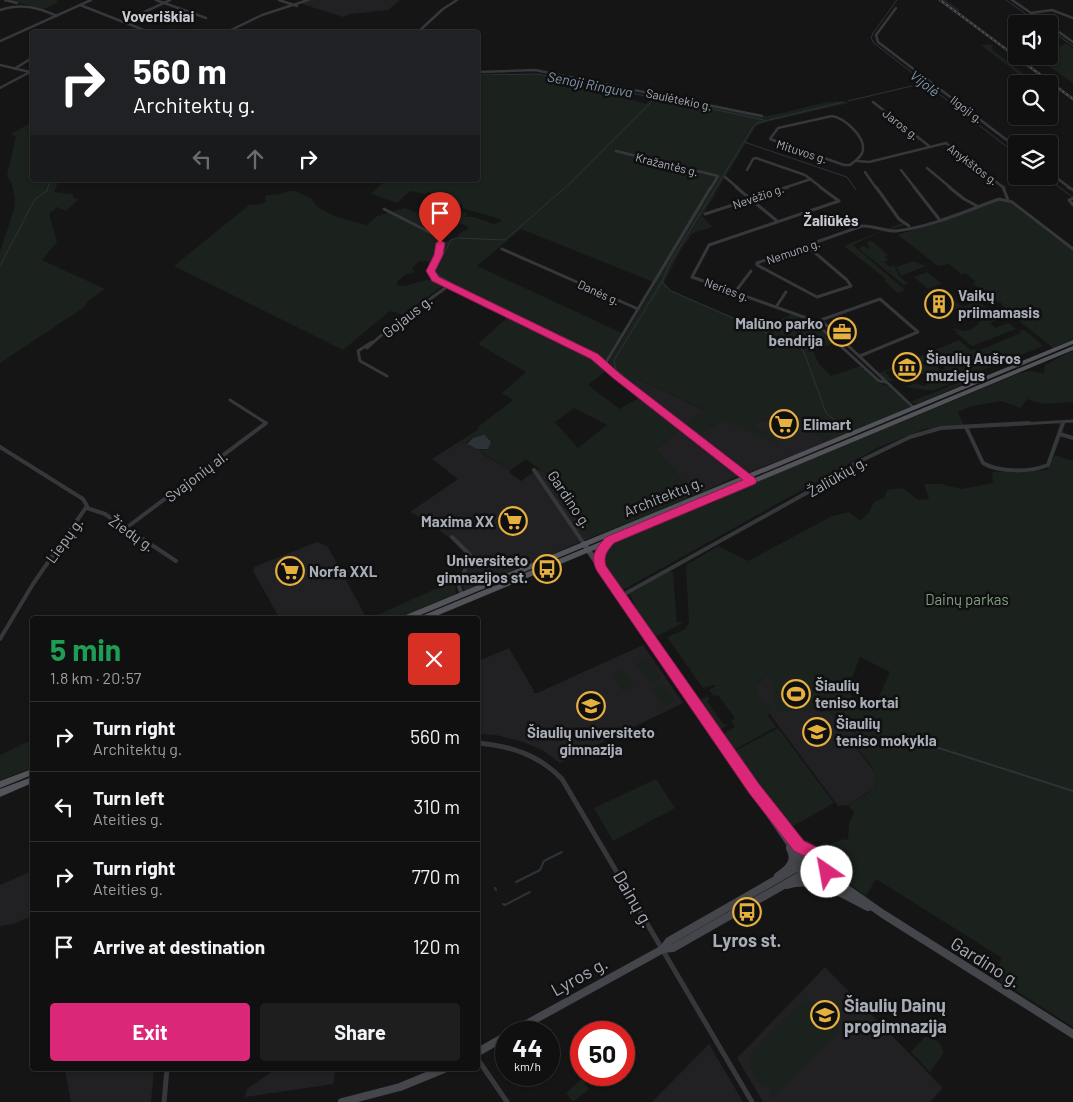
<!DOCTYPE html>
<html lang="en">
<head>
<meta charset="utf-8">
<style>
	:root { --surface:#101010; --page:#1e1e1e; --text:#f1f3f6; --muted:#9c9d9f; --line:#303030; --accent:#db2777 }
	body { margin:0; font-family:Barlow,sans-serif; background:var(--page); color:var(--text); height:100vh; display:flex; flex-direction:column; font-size:19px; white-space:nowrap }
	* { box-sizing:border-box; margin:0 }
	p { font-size:16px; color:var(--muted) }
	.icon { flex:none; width:28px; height:28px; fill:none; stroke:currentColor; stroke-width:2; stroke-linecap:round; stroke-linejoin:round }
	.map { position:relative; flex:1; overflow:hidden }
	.sheet { position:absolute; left:30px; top:616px; width:450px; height:455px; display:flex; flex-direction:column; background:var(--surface); border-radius:5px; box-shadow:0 1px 4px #0004,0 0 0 1px var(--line) }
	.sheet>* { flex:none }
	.hud { position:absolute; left:30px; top:30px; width:450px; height:152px; border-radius:5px; box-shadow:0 1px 4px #0004,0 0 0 1px var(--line); background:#202124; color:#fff; overflow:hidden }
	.buttons { position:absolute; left:1008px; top:15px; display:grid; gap:10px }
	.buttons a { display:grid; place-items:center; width:50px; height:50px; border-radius:5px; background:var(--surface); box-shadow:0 1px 4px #0004,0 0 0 1px var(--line); font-size:25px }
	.speed { position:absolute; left:495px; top:1021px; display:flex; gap:10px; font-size:25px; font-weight:700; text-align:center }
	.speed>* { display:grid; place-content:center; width:65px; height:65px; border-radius:50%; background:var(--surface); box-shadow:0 1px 4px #0004,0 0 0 1px var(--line); line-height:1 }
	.speed small { font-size:12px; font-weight:400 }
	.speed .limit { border:8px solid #d22; background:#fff; color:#111 }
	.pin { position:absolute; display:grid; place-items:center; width:42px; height:42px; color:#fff; margin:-51px -21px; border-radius:50% 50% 50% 0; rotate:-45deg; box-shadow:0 0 5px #0007 }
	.pin .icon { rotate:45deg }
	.me { position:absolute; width:55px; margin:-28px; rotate:327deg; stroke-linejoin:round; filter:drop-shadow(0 0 4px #0008) }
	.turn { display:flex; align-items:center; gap:18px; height:105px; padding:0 20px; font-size:22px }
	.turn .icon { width:65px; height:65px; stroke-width:2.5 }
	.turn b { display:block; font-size:35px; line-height:42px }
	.lanes { display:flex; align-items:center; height:48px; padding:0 20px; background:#0003; justify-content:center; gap:25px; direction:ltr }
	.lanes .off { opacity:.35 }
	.round { display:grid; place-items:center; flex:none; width:52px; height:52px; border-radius:5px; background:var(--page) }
	.head { display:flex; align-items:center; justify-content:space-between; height:85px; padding:0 20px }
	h1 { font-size:30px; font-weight:700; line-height:38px; color:#1e9e55 }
	.cta { display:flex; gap:10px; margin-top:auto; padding:10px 20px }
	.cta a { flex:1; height:58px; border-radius:5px; background:var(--accent); color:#fff; font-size:20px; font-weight:700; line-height:58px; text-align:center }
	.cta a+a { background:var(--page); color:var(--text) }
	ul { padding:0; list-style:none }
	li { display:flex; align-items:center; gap:15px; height:70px; padding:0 20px; border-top:1px solid var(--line) }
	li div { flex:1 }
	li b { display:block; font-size:19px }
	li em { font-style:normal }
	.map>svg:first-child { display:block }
	.built { fill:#212123 }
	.green { fill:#1b211c; fill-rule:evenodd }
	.water { fill:#2c3339 }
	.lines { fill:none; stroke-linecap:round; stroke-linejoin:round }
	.stream-far1 { stroke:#2c3339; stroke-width:1 }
	.stream { stroke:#2c3339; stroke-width:2 }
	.street-far3 { stroke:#36373b; stroke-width:2.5 }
	.street-far2 { stroke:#36373b; stroke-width:3 }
	.street-far1 { stroke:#36373b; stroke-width:4 }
	.street { stroke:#36373b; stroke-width:5 }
	.secondary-far1 { stroke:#44464b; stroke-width:5.5 }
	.secondary { stroke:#44464b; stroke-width:8 }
	.primary { fill:#52545a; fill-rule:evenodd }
	.rail-casing { stroke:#494b50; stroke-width:2.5 }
	.rail { stroke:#101011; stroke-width:1; stroke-dasharray:2.5; stroke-linecap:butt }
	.route { fill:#db2777; stroke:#8e194d }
	.labels { text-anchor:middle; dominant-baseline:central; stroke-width:5; stroke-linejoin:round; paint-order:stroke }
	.far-street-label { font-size:12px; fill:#a7acb6; stroke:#101011 }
	.far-water-label { font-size:14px; font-style:italic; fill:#8198ae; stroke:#101011 }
	.far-quarter-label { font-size:15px; font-weight:bold; fill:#c8cbd2; stroke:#101011 }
	.poi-label { font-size:15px; font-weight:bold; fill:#a7acb6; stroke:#101011; text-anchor:start }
	.street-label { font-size:15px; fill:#a7acb6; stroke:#101011 }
	.park-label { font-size:15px; fill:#809f82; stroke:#101011 }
	.near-street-label { font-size:18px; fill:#a7acb6; stroke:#101011 }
	.near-poi-label { font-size:18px; font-weight:bold; fill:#a7acb6; stroke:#101011 }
</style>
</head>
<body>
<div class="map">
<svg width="1073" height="1102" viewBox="0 0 1073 1102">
	<rect width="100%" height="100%" fill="#151516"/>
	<g class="built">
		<polygon points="309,0 399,0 399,1 388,10 350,14 343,17 302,4"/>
		<polygon points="939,0 945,0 960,10 958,11 1016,56 1073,97 1073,101"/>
		<polygon points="638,379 706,411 684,426 629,384"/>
		<polygon points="791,409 826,442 745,474 697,436 715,425 710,417 751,426"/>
		<polygon points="681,428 740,475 694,496 658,451 658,448"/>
		<polygon points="460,441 483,452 482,454 511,470 509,472 521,481 538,469 546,474 590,538 465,591 462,585 463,578 472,559 468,557 466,550 428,522 410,512 458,479 432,459"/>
		<polygon points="317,542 327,546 333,556 367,619 280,619 253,571 254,567"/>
		<polygon points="643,645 683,703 560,763 542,750 523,742 496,735 478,734 478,661 509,648 534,691 533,693 537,693"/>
		<polygon points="771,676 821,712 828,710 836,719 840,717 856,737 852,743 874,771 877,778 874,788 848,805 838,806 769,713 771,708 762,702 755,690 755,685 758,685 765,677"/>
		<polygon points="32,871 32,916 13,924 0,926 0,885"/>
		<polygon points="825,967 943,1088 930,1102 763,1102 737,1058"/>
		<polygon points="709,1044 743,1102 652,1102"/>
		<polygon points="65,1069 154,1069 151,1102 71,1102"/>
		<polygon points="276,1069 335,1069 334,1080 333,1084 245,1097 247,1089"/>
	</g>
	<g class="green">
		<polygon points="7,0 58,0 57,1 59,2 44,9"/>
		<polygon points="1065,43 1073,48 1073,83 1039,59 1033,60 1028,56 1049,56 1049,54"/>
		<polygon points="989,44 994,46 992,47 993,50 1029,78 1023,78 981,45"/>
		<path d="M535,74l63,13 11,6 37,11 7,-9 109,21c21,0 72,-21 87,-13l-83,19 -10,4 -54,90 11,11 -20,6 -11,15 -18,34 6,8c21,8 73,34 93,34 11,0 20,-5 29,-10l19,8 23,21 -21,8 6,13 12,12 29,-10 20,18 7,1 22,20v3l-83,34 -35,-33 -40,17 22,9 1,4 5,3 -2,2 -53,-24 -27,16 -13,-10 21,-16 -67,-31 -9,5 -20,-19v-4l47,-78 -135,-54 -44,37 145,67 -17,28 -172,-86 9,-32 16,-6 3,-5 6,-2 -1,-1 3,-2 -20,-8 11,-3 -2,-4 10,1 -3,4h9l20,7 8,-3 -2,-2 -38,-11 1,-3 -35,-13 -3,2 -15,-3 -13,12 -26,-9 13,-12 -4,-2h98v-104z"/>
		<polygon points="32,122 32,180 59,180 54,192 72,194 74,198 79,199 66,211 57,207 49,214 57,242 42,260 105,289 88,301 83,308 0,363 0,252 14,209 15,198 12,185 7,175 16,137 11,134"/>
		<path d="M289,191h6l17,8c6,15 39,22 55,26l10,-9 28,-8 27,11 7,31 -6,12 -13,-1 -8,7 3,4 -10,3 -8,7v3c13,4 23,-7 36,-5 4,1 8,4 11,5l-41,30 -13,-4 -47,39 -169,-84 75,-61 13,-1 4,-3 -1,-5c10,-3 13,0 24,-5z"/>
		<polygon points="1000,200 1009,202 1073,251 1073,339 1053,348 1008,312 1000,302 995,302 972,283 976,282 965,273 961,274 949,264 938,266 898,235"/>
		<polygon points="902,223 905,225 876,234 853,245 905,290 898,293 884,281 886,279 844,246"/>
		<polygon points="869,241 872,241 888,255 885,257 889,260 884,262 890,267 894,265 899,276 908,284 904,285 859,249 863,245 868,249 870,248 866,242"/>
		<polygon points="913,261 926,266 901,276 896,267"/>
		<polygon points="927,272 942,284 928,289 914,277"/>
		<polygon points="953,300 963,307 978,301 988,309 964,316 953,308 956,306 950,301"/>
		<path d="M992,313l2,5 7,-2 2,2 -13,5 5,5 13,-5 8,6 -44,17 -17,-14 3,-1 -6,-1c5,-3 9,2 15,1 12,-3 11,-13 25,-18z"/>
		<path d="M510,315l87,44 10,11 -19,15 32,24 20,-12 41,31 -23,20v3l36,45 -104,42 -44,-64 -20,-15 -15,11 -29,-17 1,-1 -23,-11 19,-12 -1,-2 35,-27 -11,-7 24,-21 -48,-28zM574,408l33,17 -29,23 -23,-26zM485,435l4,4 -1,10c-7,2 -17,-1 -21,-7l6,-4z"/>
		<path d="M1020,330l6,1 17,15 -111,45 -27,-4 11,-4 7,3 7,-3 -1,-6 14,-7 2,-2 -10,-11 -21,10 -5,-3 -6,3 4,5 4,-1 -10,7 -9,-9 -7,3 8,9c-6,1 -10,-4 -14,-8l80,-33 13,11 2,-2 4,2 43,-18z"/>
		<polygon points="1073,350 1073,402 1043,404 1027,399 1021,408 1002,401 972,406 958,412 964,425 925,429 877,448 623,590 619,588 601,560 602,550 609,545 693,508 708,505 754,483 1020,373 1031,371 1044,373 1045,365"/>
		<polygon points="928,363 937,364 940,370 928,377 924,374 918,374 914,371 919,366"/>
		<polygon points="989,373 917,404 910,402 975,376"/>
		<path d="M1055,455l18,6v566l-79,-50 8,-19 -126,-79 -10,17 -36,-26 -3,-10 -7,-8 -15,-5 -11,-11v-2l24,12 8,-4 3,3 15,-6 4,1 1,-16 5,-12 -6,-7c7,-5 21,-11 26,-18 10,-13 -14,-34 -22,-44v-3l4,-3 -16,-20 -4,2 -8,-9 -51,1 -6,-34h-6l-7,8h-3c1,11 8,17 17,23l-4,7 8,12 -42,23 -11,-16 12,-7 -4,-6 4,-3 -17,-23 -4,1 -5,-6 7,-4 -2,-1 -11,3 -36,-51 17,-7 5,-7 -3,-58 32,-19 30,15 84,-45 17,-4 11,9 9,-9 5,-10 10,-4 3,-8 16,-2 15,12 11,-1 -5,-15h17l21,5 31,-6 -1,-11 55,-2zM860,657l30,15 -14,31 -23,-5 -5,-10z"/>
		<polygon points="669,571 673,573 677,622 683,623 653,638 640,618 630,594"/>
		<polygon points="458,579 455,584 456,594 395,619 368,619"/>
		<polygon points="647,658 662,678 651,684 636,664"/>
		<polygon points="622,669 634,686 623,691 611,674"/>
		<polygon points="663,684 675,701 664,706 652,689"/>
		<polygon points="707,696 710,699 707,701 723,724 728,724 720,730 699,700"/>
		<polygon points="778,728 834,803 791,827 735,751"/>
		<polygon points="32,740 32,768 0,780 0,755"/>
		<polygon points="656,779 675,808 613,841 594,808"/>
		<polygon points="813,1001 827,1011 833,1027 836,1025 840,1029 773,1097 770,1093 773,1089 761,1085 757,1080 751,1071 750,1058 753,1050 801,1002"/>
		<path d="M925,1037c12,0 15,6 19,16l-14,19 -19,-20z"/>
		<polygon points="582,1078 589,1089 573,1102 566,1093"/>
	</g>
	<polygon class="water" points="483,435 485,435 491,442 488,449 477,449 467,444 473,438"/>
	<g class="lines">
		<g class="stream-far1">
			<polyline points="897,0 873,33 871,38 874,43 1016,154"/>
			<polyline points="1006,0 1040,24"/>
			<polyline points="1049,29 1073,46"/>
			<polyline points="478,75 538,74 700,107"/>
			<polyline points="848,101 916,85 920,81"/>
			<polyline points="703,107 764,120"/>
			<polyline points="744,142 847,177 856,190"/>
			<polyline points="1045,176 1071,196"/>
			<polyline points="0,266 35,199 47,191 50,180"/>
			<polyline points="450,282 434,272 451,240 456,238 505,240 568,185 655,98"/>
			<polyline points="662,282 671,291 799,347 804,352 826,413 843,427"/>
			<polyline points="623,375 616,370 614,360 662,282 670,263 753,127 757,123 843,102"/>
			<polyline points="686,425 698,434"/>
		</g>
		<g class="stream">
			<polyline points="917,741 1073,791"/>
			<polyline points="516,882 540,870 544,861 562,852"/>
			<polyline points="495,888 496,890"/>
			<polyline points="503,904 505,905 530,892"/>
		</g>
		<g class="street-far3">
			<polyline points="5,0 17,3"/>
			<polyline points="156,0 206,18"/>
			<polyline points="279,0 297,6"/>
			<polyline points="1012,0 1047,24"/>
			<polyline points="80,5 149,32"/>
			<polyline points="896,8 876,35 878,42 1016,147"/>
			<path d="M0,10c22,-7 37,-3 57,6"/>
			<polyline points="1031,13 1052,10 1073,18"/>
			<polyline points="123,22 170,0"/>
			<polyline points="1049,25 1073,42"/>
			<polyline points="227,32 262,15 308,0"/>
			<polyline points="418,32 443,9 457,0"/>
			<polyline points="0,41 91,0"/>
			<polyline points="0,65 30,72"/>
			<polyline points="14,69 32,58"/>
			<polyline points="478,72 535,70 762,116"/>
			<polyline points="0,88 30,72"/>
			<polyline points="873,102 929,146"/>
			<path d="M832,116c12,2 33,20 31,34 -1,7 -8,11 -13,15h-6l-74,-26 8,-11z"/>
			<polyline points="616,151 718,176 711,188"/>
			<polyline points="857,161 869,162 946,143 1004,188"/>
			<polyline points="927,168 951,188"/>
			<polyline points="747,170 753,159 756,158 805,175 822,188"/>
			<polyline points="901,170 915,188"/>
			<polyline points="865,172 876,188"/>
			<polyline points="1049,172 1070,188"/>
			<polyline points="725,177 738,188"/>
			<polyline points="784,188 811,179"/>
		</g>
		<g class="street-far2">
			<polyline points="736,187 777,221"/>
			<polyline points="820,187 839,201 709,245 692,277 812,320 879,381 886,382"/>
			<polyline points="876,187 899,219 909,226"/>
			<polyline points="914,187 939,219"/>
			<polyline points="949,187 964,199 977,206"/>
			<polyline points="1003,187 1008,200"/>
			<polyline points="1068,187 1073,190"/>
			<polyline points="1073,198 1069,200 1073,205"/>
			<polyline points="384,209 439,237 441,245 431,271 431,275 435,279 595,356 616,376 679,425"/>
			<polyline points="705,214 788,187"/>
			<path d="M807,246l40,34 4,6 -34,11 -60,-32v-2l105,-37c12,-1 23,6 34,5 35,-4 70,-20 103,-32l13,3 61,47"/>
			<polyline points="502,249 638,309 605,364"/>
			<polyline points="735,292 751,271"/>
			<polyline points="776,307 786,292"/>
			<polyline points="638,309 711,187"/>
			<polyline points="372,342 358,351 360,361 387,376"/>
			<polyline points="367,348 385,332 448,286"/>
			<polyline points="860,356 918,332 880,299 821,320 914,408"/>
			<polyline points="230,400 266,423 264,425"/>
			<polyline points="1005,425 1073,421"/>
			<polyline points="1062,425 1063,422"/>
		</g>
		<g class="street-far1">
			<polyline points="677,423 746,477"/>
			<path d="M966,427l17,36c16,10 48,9 65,2l15,-42"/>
			<polyline points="1060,434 1073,438"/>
			<polyline points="0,447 83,499 87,506 33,584 0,639"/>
			<polyline points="534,470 584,544"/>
			<polyline points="87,508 105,514 176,561"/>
			<polyline points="126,528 266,423"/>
			<polyline points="452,537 470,555 459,587 462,594"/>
			<polyline points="621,596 810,491 856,463 910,437 941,428 1029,423"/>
		</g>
		<g class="street">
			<path d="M478,743c33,3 61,12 84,36l190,323"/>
			<polyline points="479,1061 507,1102"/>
			<polyline points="164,1102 167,1069"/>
		</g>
		<g class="secondary-far1">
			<polyline points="584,544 708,724"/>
			<polyline points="599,563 600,552 609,541"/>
		</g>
		<g class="secondary">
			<polyline points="707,723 798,855 801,872 811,879 824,876 827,868 822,857 799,846 754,789"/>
			<polyline points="799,859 805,855 815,858 823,872 883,914 1073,1034"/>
			<path d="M778,876c11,-7 19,-15 12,-28"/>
			<polyline points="818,879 830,882 840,889"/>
			<path d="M787,885c30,-9 55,9 81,22"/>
			<polyline points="663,949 673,948 803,874"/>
			<polyline points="512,1032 663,949 669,941 798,867"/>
			<polyline points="478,1052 506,1036"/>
			<polyline points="342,1102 400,1087 444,1069"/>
		</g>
		<g class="primary">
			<polygon points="1073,340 1073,344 411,619 400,619 401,617"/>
			<polygon points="1073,346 1073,350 429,619 418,619 419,617"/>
			<polygon points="32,769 32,775 0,788 0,781"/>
			<polygon points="32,777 32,783 0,797 0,789"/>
		</g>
		<defs>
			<polyline id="rail" points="940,0 1073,99"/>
		</defs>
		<use href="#rail" class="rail-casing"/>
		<use href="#rail" class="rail"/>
	</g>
	<path class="route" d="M440,240l5,3 -2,12 -8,16 4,6 159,77 21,19 136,105 2,3 -2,3 -141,59c-7,8 -11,13 -8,23l153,218 45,57 23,11 6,12 1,8 -2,4 -5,3 -5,-3 -5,-14 -23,-11 -45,-58 -152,-222c-8,-15 -1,-23 9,-34l137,-57 -130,-102 -22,-19 -159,-78 -6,-10 8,-16 2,-12z"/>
	<defs>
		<symbol id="building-ring" viewBox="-11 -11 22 22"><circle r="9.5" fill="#101011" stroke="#e5b03e" stroke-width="1.5"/><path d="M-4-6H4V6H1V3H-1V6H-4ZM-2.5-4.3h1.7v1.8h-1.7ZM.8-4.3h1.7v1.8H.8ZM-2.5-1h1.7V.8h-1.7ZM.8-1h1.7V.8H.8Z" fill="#e5b03e"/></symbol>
		<symbol id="office-ring" viewBox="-11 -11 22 22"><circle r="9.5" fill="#101011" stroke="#e5b03e" stroke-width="1.5"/><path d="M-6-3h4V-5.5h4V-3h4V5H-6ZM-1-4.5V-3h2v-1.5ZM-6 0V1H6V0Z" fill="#e5b03e"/></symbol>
		<symbol id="museum-ring" viewBox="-11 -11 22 22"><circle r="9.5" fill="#101011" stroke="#e5b03e" stroke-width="1.5"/><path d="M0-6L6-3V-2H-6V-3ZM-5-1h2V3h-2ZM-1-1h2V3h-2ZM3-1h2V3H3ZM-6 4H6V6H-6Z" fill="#e5b03e"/></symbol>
		<symbol id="supermarket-ring" viewBox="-11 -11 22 22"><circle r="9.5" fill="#101011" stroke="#e5b03e" stroke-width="1.5"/><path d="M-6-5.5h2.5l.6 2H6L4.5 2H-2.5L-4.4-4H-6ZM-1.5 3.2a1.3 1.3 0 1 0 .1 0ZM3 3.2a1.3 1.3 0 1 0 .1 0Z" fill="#e5b03e"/></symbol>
		<symbol id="bus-ring" viewBox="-11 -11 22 22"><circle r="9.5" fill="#101011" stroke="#e5b03e" stroke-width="1.5"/><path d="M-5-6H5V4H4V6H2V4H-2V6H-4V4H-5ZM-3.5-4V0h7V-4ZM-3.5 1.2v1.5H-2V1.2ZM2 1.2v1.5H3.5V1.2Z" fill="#e5b03e"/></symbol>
		<symbol id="stadium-ring" viewBox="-11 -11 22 22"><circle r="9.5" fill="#101011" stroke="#e5b03e" stroke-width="1.5"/><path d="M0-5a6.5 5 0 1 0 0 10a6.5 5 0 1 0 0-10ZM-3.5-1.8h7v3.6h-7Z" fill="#e5b03e"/></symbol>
		<symbol id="school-ring" viewBox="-11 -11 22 22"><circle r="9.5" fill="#101011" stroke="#e5b03e" stroke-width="1.5"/><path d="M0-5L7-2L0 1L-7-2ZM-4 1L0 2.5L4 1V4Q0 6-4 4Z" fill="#e5b03e"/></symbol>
	</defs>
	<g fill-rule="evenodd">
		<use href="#building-ring" x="923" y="288" width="32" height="32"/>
		<use href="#office-ring" x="826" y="316" width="32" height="32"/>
		<use href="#museum-ring" x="891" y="351" width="32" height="32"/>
		<use href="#supermarket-ring" x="768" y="408" width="32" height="32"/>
		<use href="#supermarket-ring" x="497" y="505" width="32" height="32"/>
		<use href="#bus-ring" x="531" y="553" width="32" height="32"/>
		<use href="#supermarket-ring" x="274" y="555" width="32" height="32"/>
		<use href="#stadium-ring" x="780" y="678" width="32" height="32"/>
		<use href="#school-ring" x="575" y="690" width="32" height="32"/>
		<use href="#school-ring" x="801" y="716" width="32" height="32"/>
		<use href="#bus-ring" x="731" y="896" width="32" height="32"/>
		<use href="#school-ring" x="809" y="999" width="32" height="32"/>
	</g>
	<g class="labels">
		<g class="far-street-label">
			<text transform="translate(679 99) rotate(12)">Saulėtekio g.</text>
			<text transform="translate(967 109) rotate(37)">Ilgoji g.</text>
			<text transform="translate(901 124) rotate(38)">Jaros g.</text>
			<text transform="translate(802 151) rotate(18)">Mituvos g.</text>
			<text transform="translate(667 164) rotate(14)">Kražantės g.</text>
			<text transform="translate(973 164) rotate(37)">Anykštos g.</text>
			<text transform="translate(758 196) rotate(-19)">Nevėžio g.</text>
			<text transform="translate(793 251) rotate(-19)">Nemuno g.</text>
			<text transform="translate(727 289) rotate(20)">Neries g.</text>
			<text transform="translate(599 292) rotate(24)">Danės g.</text>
		</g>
		<g class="far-water-label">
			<text transform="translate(925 83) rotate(38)">Vijolė</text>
			<text transform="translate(590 84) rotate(11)">Senoji Ringuva</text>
		</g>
		<g class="far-quarter-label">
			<text x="158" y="16">Voveriškiai</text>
			<text x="831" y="220">Žaliūkės</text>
		</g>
		<g class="poi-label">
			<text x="958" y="295">Vaikų<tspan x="958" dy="17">priimamasis</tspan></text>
			<text x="823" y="323" text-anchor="end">Malūno parko<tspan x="823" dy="17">bendrija</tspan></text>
			<text x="926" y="358">Šiaulių Aušros<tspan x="926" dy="17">muziejus</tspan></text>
			<text x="803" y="424">Elimart</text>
			<text x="494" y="521" text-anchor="end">Maxima XX</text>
			<text x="528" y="560" text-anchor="end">Universiteto<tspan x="528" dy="17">gimnazijos st.</tspan></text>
			<text x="309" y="571">Norfa XXL</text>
			<text x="815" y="685">Šiaulių<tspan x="815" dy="17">teniso kortai</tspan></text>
			<text x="836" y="723">Šiaulių<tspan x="836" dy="17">teniso mokykla</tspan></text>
			<text x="591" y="732" text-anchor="middle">Šiaulių universiteto<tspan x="591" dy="17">gimnazija</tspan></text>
		</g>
		<g class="street-label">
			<text transform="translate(407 316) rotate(-38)">Gojaus g.</text>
			<text transform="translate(196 476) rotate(-37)">Svajonių al.</text>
			<text transform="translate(837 476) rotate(-30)">Žaliūkių g.</text>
			<text transform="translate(663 496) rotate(-22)">Architektų g.</text>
			<text transform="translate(570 499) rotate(56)">Gardino g.</text>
			<text transform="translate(132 533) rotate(35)">Žiedų g.</text>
			<text transform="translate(64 540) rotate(-54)">Liepų g.</text>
		</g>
		<g class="park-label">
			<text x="967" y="599">Dainų parkas</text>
		</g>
		<g class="near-street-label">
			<text transform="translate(634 899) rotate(60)">Dainų g.</text>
			<text transform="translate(986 962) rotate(32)">Gardino g.</text>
			<text transform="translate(579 976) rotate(-29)">Lyros g.</text>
		</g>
		<g class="near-poi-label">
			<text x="747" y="940">Lyros st.</text>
			<text x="844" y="1005" text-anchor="start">Šiaulių Dainų<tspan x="844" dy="21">progimnazija</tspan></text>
		</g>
	</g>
</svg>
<div class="buttons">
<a><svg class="icon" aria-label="sound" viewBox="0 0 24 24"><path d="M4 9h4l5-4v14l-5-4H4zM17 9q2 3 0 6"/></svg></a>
<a><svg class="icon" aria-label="search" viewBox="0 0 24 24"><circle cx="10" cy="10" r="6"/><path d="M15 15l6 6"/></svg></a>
<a><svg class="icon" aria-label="layers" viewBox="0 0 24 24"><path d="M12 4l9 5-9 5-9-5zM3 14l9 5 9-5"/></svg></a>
</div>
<div class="speed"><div>44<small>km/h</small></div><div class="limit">50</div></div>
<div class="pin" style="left:440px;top:243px;background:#d93025"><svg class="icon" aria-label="arrive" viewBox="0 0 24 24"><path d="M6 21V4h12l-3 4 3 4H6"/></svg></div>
<svg class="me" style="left:827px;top:872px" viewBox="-20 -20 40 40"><circle r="19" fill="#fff"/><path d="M0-13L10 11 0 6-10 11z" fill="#db2777"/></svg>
<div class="hud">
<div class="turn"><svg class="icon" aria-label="right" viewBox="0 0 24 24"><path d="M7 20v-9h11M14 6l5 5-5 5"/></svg><div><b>560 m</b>Architektų g.</div></div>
<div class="lanes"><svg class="icon off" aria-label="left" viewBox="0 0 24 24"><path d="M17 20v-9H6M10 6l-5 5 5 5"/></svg><svg class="icon off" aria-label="ahead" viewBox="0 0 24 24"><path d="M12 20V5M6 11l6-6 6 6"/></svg><svg class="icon" aria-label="right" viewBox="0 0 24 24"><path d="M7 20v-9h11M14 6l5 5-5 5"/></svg></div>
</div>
<section class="sheet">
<div class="head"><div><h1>5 min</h1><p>1.8 km · 20:57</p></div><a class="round" style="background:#d93025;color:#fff"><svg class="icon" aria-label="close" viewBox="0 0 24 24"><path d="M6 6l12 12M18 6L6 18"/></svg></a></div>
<ul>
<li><svg class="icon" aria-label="right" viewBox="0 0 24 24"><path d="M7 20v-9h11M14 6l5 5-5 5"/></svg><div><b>Turn right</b><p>Architektų g.</p></div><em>560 m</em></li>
<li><svg class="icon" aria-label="left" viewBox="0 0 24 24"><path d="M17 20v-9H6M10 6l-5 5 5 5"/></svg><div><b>Turn left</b><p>Ateities g.</p></div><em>310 m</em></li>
<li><svg class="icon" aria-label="right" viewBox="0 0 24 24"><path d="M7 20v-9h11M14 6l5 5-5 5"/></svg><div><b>Turn right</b><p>Ateities g.</p></div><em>770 m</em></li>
<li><svg class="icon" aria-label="arrive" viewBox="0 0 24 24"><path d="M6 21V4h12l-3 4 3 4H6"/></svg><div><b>Arrive at destination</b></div><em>120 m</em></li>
</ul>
<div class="cta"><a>Exit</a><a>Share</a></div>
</section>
</div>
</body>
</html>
